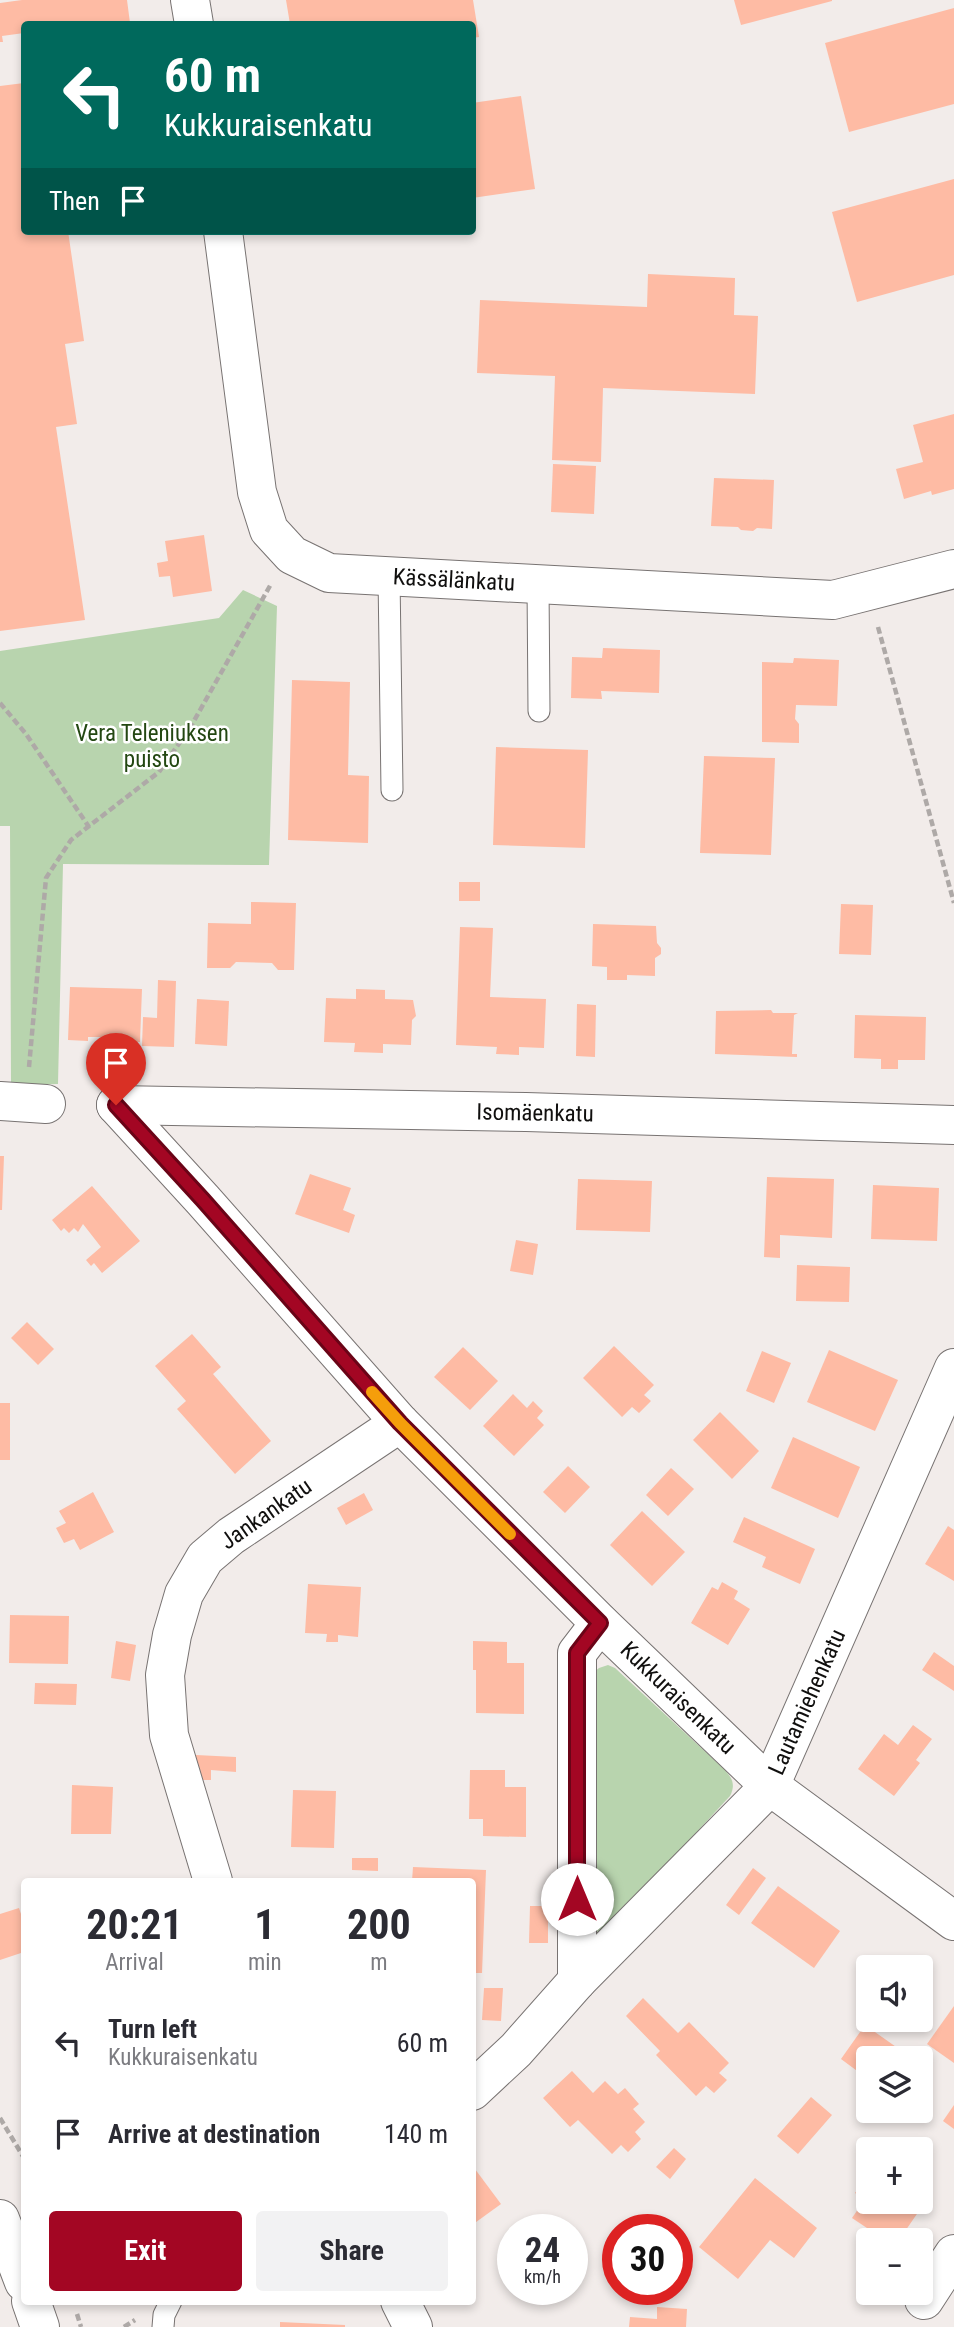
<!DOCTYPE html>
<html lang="en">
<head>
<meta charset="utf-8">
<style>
	:root { --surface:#fff; --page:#f2f2f3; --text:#2b2b33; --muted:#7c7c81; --accent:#a30623 }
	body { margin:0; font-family:"Roboto Condensed",sans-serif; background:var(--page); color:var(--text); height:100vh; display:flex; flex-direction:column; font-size:26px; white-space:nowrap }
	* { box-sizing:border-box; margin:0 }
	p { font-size:23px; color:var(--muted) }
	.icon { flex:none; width:38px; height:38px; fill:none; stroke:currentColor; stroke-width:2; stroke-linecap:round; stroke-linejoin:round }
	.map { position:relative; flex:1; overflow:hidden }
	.details { position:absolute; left:21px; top:1878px; width:455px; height:427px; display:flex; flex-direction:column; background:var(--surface); border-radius:7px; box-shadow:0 4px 10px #0003 }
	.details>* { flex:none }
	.top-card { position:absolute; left:21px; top:21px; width:455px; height:214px; border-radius:7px; box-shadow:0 4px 10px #0003; background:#00695c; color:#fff; overflow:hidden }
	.buttons { position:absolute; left:856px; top:1955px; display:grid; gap:14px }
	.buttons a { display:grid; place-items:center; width:77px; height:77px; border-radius:7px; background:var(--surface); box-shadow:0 4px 10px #0003; font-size:35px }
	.speed { position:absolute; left:497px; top:2214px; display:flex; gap:14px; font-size:35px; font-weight:700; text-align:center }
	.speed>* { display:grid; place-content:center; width:91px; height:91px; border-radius:50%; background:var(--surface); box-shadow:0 4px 10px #0003; line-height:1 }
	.speed small { font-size:18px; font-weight:400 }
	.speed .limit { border:10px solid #d22; background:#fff; color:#111 }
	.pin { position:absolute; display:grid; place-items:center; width:60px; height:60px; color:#fff; margin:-72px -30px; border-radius:50% 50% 50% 0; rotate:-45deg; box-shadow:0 0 7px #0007 }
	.pin .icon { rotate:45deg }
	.me { position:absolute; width:77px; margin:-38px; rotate:0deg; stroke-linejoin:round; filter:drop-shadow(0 0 5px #0008) }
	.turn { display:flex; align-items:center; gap:24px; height:147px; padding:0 28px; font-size:32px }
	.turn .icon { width:91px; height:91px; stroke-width:2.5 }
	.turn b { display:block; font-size:49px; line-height:60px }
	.then { display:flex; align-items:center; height:66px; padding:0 28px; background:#0003; gap:14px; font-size:26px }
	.eta { display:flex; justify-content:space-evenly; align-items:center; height:119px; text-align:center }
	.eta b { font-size:42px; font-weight:700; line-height:49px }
	.cta { display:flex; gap:14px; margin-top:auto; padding:14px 28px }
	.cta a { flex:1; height:80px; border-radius:7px; background:var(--accent); color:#fff; font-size:28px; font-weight:700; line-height:80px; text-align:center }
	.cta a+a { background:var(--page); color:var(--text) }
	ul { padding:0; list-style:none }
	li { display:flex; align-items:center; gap:21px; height:91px; padding:0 28px }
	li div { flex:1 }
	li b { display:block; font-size:26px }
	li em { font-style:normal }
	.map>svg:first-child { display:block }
	.green { fill:#b8d4ae }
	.building { fill:#febba4 }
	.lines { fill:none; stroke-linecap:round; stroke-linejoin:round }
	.service-casing { stroke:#787372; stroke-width:23 }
	.minor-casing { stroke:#787372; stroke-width:40 }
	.primary-casing { stroke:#787372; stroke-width:40 }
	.path { stroke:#aea9a7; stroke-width:4.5; stroke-dasharray:7 3.5; stroke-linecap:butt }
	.service { stroke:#fff; stroke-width:21 }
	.minor { stroke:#fff; stroke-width:38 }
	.primary { stroke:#fff; stroke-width:38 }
	.route-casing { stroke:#6a0417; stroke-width:18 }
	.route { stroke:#a30623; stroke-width:12 }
	.slow { stroke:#f59e0b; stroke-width:12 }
	.labels { text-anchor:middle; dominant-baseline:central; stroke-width:5; stroke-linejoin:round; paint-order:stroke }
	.street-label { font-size:23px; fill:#100f0e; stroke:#fff }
	.park-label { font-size:23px; fill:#234712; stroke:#fff }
</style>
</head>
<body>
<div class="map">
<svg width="954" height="2327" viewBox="0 0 954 2327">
	<rect width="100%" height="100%" fill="#f2ecea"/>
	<g class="green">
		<polygon points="243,590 277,606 269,865 63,864 58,1084 11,1085 10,826 0,826 0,651 219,618"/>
		<path d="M608,1665l7,3 109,101c8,9 12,15 6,27l-123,133 -10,3 -6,-3 2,-256 6,-5z"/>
	</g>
	<g class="building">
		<polygon points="22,0 127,0 130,23 24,24 24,33 2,36 3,42 0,42 0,3"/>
		<polygon points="286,0 473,0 479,37 472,38 472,24 290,24"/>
		<polygon points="734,0 832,0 832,1 741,25"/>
		<polygon points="954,8 954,104 849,132 825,43"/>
		<polygon points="24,83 24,231 68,231 84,341 65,344 77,424 56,427 85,620 0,631 0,86"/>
		<polygon points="521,96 535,189 472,198 472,103"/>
		<polygon points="954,179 954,275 857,302 832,212"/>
		<polygon points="648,274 735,278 734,315 758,316 755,394 603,388 601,462 552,460 555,376 477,373 480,300 647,307"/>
		<polygon points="954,414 954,489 932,495 931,491 904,499 896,469 923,462 913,425"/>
		<polygon points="553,464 596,466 594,514 551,512"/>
		<polygon points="714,478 774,480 772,529 757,528 753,531 741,530 738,527 711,526"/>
		<polygon points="204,535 212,591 173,597 170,576 159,577 157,563 168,561 165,541"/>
		<polygon points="603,648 660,650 659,693 601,691 602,699 571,698 572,657 602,658"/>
		<polygon points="794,658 839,660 837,706 796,705 795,719 799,724 799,743 762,742 762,662 793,663"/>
		<polygon points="292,680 350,682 348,775 369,776 368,843 288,840"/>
		<polygon points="496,747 588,750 585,848 493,845"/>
		<polygon points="704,756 775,758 771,855 700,853"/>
		<rect x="459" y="882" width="21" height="19"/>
		<polygon points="251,902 296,903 294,970 278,970 272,963 236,962 230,968 207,968 208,923 251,924"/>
		<polygon points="841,904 873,905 871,955 839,954"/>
		<polygon points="593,924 656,926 657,943 661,948 661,954 655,958 655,976 627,975 627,980 607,980 607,967 592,966"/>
		<polygon points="460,927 493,928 490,997 546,999 544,1048 519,1047 519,1055 496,1054 497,1047 456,1045"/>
		<polygon points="158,980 176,981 174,1047 142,1046 143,1017 157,1018"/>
		<polygon points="70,987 142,989 140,1042 103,1041 103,1037 88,1037 88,1041 68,1040"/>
		<polygon points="356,989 385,990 385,999 413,1000 416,1016 412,1020 411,1045 383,1044 383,1053 354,1052 355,1043 324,1042 326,998 356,999"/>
		<polygon points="197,999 229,1001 227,1046 195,1044"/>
		<polygon points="577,1004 596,1005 595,1057 576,1056"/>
		<polygon points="771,1010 773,1013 798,1013 794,1015 792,1054 797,1054 797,1057 715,1054 716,1011"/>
		<polygon points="855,1015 926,1017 925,1060 898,1060 898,1069 881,1069 881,1059 854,1058"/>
		<polygon points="0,1156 4,1156 2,1210 0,1210"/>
		<polygon points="310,1174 351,1188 343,1210 355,1215 349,1233 295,1214"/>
		<polygon points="767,1177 834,1179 832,1238 780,1235 780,1258 764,1257"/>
		<polygon points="578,1179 652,1181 650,1232 576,1230"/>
		<polygon points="873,1185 939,1188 937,1241 871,1239"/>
		<polygon points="92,1186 140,1241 102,1273 94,1263 91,1266 86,1260 101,1247 83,1224 78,1232 74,1228 69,1233 64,1228 61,1231 52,1220"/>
		<polygon points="516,1240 538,1244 533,1275 510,1271"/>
		<polygon points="797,1265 850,1267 849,1302 796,1301"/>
		<polygon points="27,1322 54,1349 38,1365 11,1338"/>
		<polygon points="192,1334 221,1367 213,1374 271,1441 235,1474 177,1409 186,1401 155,1366"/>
		<polygon points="614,1346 654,1385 644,1395 651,1401 639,1413 632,1407 622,1417 583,1378"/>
		<polygon points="463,1347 498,1381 470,1410 434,1377"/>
		<polygon points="829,1350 898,1380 875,1431 807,1402"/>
		<polygon points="762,1351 791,1363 774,1403 746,1391"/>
		<polygon points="513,1394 527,1408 533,1401 543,1411 537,1418 544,1425 514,1456 483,1426"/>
		<rect x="0" y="1403" width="10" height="57"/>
		<polygon points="720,1412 759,1451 732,1479 693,1440"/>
		<polygon points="793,1437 860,1467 838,1518 771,1488"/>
		<polygon points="568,1466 590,1487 565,1513 543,1492"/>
		<polygon points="671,1468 694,1489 668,1516 646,1495"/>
		<polygon points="93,1492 114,1532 80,1550 74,1539 64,1543 56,1528 66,1523 59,1511"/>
		<polygon points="364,1493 373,1510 346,1525 337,1508"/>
		<polygon points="642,1511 685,1552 652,1586 610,1545"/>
		<polygon points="744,1517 815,1549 800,1584 762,1567 766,1557 733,1542"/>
		<polygon points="948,1526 954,1530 954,1581 925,1564"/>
		<polygon points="722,1582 738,1591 734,1599 750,1609 728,1645 691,1623 712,1587 718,1590"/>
		<polygon points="308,1584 361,1587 358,1637 338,1635 338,1642 326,1642 327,1634 305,1633"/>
		<polygon points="10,1615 69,1616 68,1664 9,1663"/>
		<polygon points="116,1641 136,1645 130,1681 111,1678"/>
		<polygon points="473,1641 507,1642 507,1663 524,1663 524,1714 476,1713 476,1670 473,1670"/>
		<polygon points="934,1652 954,1666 954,1691 922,1670"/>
		<polygon points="35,1683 77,1684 76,1705 34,1704"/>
		<polygon points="913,1725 932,1739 916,1760 920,1763 894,1796 858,1769 884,1734 898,1745"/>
		<polygon points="196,1755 236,1757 236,1772 211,1770 211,1780 195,1780"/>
		<polygon points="470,1770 505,1770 505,1787 526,1787 526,1837 483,1836 483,1819 469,1819"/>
		<polygon points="72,1785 113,1787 111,1834 71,1834"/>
		<polygon points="293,1790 336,1791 334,1848 291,1847"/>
		<polygon points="352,1858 378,1858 378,1871 352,1870"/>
		<polygon points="413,1867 486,1870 482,1973 472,1973 472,1881 412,1881"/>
		<polygon points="753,1868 766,1878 739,1915 726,1905"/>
		<polygon points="778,1886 840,1931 814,1968 751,1923"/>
		<polygon points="530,1906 548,1906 548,1943 529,1943"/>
		<polygon points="19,1908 24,1923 24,1952 0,1960 0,1914"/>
		<polygon points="484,1988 503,1988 501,2021 482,2020"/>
		<polygon points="643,1998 678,2033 689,2022 729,2063 719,2073 727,2080 714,2093 706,2086 696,2096 656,2055 660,2051 626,2016"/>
		<polygon points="954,2006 954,2063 927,2044"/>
		<polygon points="865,2025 899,2049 892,2058 868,2058 868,2079 841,2059"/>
		<polygon points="572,2071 593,2093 605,2081 618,2094 625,2088 639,2104 633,2109 645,2122 635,2132 641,2139 628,2152 621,2145 612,2154 578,2120 570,2127 543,2098"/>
		<polygon points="811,2097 832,2115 798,2154 777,2136"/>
		<polygon points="954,2105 954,2129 943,2121"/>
		<polygon points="674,2148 686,2159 670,2179 656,2167"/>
		<polygon points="472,2165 501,2204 472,2225"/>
		<polygon points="755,2178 817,2228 794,2258 770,2240 738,2279 699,2247"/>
		<polygon points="868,2179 868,2202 920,2202 920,2188 930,2195 899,2240 885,2240 852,2218 865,2199 855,2193 863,2181 866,2183"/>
		<polygon points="657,2307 687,2309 686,2327 629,2327 630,2317 657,2319"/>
		<polygon points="280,2322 345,2325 345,2327 280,2327"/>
	</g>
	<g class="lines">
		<defs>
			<g id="service">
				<polyline points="389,576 392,790"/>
				<polyline points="538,584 539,711"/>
				<polyline points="163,2327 164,2315 171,2301"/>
			</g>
			<g id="minor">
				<polyline points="190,0 194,24"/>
				<polyline points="223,231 257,492 269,530 292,555 329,573 833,600 954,569"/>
				<polyline points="0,1101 46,1104"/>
				<polyline points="116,1105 203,1200 400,1423 600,1623 770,1786 954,1921"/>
				<polyline points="116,1105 526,1112 954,1125"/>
				<polyline points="213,1881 169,1735 165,1675 172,1635 184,1594 205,1558 231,1536 400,1423"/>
				<polyline points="577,1981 577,1653 600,1623"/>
				<polyline points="472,2091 516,2050 577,1981 770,1786 954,1368"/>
				<polyline points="924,2300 954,2254"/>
				<polyline points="400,2301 413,2327"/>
			</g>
			<g id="primary">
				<polyline points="0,2219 24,2282"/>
				<polyline points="31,2301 40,2327"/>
			</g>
		</defs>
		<use href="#service" class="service-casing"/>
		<use href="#minor" class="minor-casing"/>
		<use href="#primary" class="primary-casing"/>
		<g class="path">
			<polyline points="878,627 954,903"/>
			<polyline points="0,703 26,734 89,827"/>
			<polyline points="29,1067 46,878 71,840 159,772 190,728 271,584"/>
			<polyline points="0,2118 24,2158"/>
			<polyline points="77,2314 81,2327"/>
			<polyline points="124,2327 135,2320"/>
		</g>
		<use href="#service" class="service"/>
		<use href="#minor" class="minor"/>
		<use href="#primary" class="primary"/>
	</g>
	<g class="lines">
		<defs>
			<polyline id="route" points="116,1105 203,1200 400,1423 600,1623 577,1653 577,1899"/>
		</defs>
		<use href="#route" class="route-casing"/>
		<use href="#route" class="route"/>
		<polyline class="slow" points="372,1392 400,1423 510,1534"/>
	</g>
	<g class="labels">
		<g class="street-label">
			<text transform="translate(454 580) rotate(3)">Kässälänkatu</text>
			<text transform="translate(535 1113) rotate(1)">Isomäenkatu</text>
			<text transform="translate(266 1514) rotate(-35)">Jankankatu</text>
			<text transform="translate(678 1698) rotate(44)">Kukkuraisenkatu</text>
			<text transform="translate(807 1702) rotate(-66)">Lautamiehenkatu</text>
		</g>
		<g class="park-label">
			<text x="152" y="733">Vera Teleniuksen<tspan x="152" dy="26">puisto</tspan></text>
		</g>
	</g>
</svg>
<div class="buttons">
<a><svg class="icon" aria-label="sound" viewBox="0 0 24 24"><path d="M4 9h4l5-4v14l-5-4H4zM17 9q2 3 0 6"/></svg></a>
<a><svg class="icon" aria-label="layers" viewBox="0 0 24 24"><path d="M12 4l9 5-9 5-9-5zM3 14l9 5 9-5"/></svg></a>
<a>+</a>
<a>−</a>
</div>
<div class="speed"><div>24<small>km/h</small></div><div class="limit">30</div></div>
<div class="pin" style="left:116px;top:1105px;background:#d93025"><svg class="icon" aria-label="arrive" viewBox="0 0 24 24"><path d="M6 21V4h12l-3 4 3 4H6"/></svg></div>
<svg class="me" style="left:577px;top:1899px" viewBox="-20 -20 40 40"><circle r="19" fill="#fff"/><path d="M0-13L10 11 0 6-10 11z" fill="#a30623"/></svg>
<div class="top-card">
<div class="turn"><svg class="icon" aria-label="left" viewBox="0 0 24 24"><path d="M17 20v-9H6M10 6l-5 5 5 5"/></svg><div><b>60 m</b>Kukkuraisenkatu</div></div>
<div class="then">Then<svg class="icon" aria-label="arrive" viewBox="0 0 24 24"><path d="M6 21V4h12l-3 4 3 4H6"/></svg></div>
</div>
<section class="details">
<div class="eta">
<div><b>20:21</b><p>Arrival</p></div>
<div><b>1</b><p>min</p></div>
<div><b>200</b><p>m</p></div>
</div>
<ul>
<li><svg class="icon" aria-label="left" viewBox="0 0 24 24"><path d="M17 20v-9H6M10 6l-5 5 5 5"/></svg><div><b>Turn left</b><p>Kukkuraisenkatu</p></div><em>60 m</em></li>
<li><svg class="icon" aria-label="arrive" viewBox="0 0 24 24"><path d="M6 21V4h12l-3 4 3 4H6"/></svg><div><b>Arrive at destination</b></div><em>140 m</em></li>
</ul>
<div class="cta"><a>Exit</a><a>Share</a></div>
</section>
</div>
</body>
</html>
